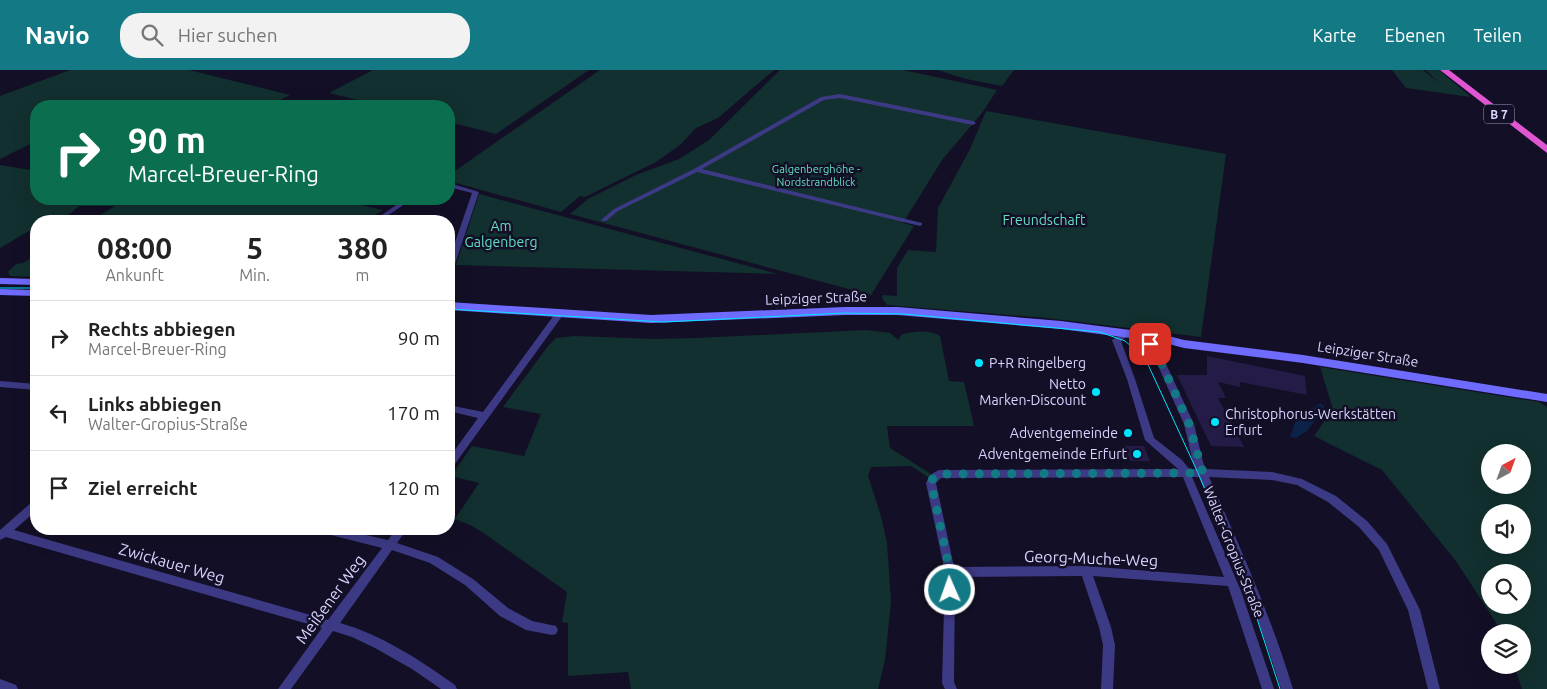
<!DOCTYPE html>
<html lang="de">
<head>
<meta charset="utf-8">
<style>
	:root { --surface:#fff; --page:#f2f2f2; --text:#222; --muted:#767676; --line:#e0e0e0; --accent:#137a85 }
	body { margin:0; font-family:Ubuntu,sans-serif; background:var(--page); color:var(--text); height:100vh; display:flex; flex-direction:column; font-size:19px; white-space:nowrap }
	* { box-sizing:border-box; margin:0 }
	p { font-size:16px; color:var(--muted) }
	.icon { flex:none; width:28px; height:28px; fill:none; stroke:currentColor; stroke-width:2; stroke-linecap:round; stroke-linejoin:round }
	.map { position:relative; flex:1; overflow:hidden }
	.side { position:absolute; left:30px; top:145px; width:425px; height:320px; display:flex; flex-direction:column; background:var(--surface); border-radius:20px; box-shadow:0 5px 20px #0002 }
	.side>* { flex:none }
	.guide { position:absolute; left:30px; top:30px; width:425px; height:105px; border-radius:20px; box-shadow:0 5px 20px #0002; background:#0b6e4f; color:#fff; overflow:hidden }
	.needle { width:32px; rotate:41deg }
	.tools { position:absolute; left:1481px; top:374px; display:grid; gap:10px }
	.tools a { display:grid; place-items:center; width:50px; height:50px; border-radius:50%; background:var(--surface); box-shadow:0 5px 20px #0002; font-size:25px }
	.pin { position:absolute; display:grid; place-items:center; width:42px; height:42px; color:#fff; margin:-21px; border-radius:10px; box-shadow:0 2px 8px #0006 }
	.me { position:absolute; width:55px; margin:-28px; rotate:358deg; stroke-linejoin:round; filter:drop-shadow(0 0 4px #0008) }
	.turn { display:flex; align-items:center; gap:18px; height:105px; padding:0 15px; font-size:22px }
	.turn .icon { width:65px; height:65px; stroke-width:2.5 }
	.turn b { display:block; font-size:35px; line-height:42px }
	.eta { display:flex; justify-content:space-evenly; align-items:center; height:85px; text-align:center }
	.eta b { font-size:30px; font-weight:600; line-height:35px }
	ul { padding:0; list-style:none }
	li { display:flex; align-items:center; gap:15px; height:75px; padding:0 15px; border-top:1px solid var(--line) }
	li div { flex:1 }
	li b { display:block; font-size:19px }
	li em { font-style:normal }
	header { display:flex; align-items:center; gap:30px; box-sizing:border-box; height:70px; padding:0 25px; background:var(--accent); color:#fff }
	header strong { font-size:24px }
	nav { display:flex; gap:28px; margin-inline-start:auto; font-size:18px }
	.search { width:350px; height:45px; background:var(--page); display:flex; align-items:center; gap:12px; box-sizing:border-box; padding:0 18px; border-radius:20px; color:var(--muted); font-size:19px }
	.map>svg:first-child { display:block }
	.green { fill:#12302f; fill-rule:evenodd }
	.water { fill:#0c2248 }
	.building { fill:#241b47 }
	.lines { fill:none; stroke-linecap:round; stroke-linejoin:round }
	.minor { fill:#3d3a85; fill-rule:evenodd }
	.secondary { fill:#6f6bff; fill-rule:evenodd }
	.trunk { fill:#e055d1; fill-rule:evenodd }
	.tram { stroke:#00e5ff; stroke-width:1 }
	.route { stroke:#137a85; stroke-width:9; stroke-dasharray:0 16.2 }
	.poi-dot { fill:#00e5ff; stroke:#130f26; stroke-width:2 }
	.labels { text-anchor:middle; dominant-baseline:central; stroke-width:5; stroke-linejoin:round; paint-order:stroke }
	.far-park-label { font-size:11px; fill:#5fe0c0; stroke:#130f26 }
	.shield { fill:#130f26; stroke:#9e99be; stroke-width:1 }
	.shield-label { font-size:12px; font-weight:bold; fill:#d9d4ff }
	.park-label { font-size:14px; fill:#5fe0c0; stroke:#130f26 }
	.street-label { font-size:14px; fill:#d9d4ff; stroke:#130f26 }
	.poi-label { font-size:14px; fill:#d9d4ff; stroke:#130f26; text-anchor:end }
	.near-street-label { font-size:16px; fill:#d9d4ff; stroke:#130f26 }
</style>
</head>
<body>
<header>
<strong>Navio</strong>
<div class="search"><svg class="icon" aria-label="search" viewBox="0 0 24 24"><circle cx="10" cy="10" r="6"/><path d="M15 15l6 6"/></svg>Hier suchen</div>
<nav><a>Karte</a><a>Ebenen</a><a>Teilen</a></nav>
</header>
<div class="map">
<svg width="1547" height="619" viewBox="0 0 1547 619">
	<rect width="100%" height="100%" fill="#130f26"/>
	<g class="green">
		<polygon points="70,0 189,0 290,25 268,36 36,36 36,71 0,89 0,26"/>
		<polygon points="373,0 589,0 496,64 449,52 449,36 382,36 329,23"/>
		<polygon points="600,0 774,0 718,48 696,58 680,75 656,92 585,127 580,126 561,142 449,111 449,105"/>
		<polygon points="780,0 903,0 997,20 982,43 942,90 903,153 914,156 871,225 570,144 588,129 636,105 679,89 709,70"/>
		<polygon points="937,0 1014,0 1002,16 966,9"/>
		<polygon points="1392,0 1423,0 1439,13 1426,0 1439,0 1471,27 1406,18"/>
		<polygon points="986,41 1226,84 1201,267 1047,248 887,235 882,228 883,225 897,226 897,198 908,180 936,182 938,138 970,79"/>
		<polygon points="0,95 36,101 36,129 104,129 125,131 130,129 333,129 383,140 367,151 91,151 115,136 79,136 62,151 36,151 36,157 0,178"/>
		<polygon points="479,124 778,204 456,195"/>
		<polygon points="36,185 36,207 10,206 8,202 16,194 23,193"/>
		<path d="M867,260l23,3 8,7 4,-6c13,-2 26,-5 38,2l9,45 15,1 10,44h-87l3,22 41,26 -3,3 -17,-11 -40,1 -3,9 13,40 6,27 4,59 -6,58 -7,29h-247l-3,-17 -60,4v-53l-6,-1 5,-30 -82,-58 -13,-8 -17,-7 24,-36 -28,-7 21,-30 52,10 17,-42 -38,-7 45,-61 8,-8 19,-2 79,3 42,-1z"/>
		<path d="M1320,297l219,35 8,5v282h-25l-8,-24h8v-33h-20l-46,-71 -74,-91 -68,-34 19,-27zM1490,382h32v33h-32zM1490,442h32v33h-32zM1522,502v33h-32v-33z"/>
	</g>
	<path class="water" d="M1320,333l4,3v3l-17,22 -11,7 -6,-1 7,-20 -10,-6c14,0 21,2 33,-8z"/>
	<g class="building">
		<polygon points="1207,286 1305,306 1307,325 1240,312 1240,317 1218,312 1226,328 1218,328 1244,377 1211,376 1177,305 1207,305"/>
		<polygon points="1124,376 1144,376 1150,391 1130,391"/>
	</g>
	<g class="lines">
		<g class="minor">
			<polygon points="840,24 973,51 976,53 973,55 840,28 824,30 702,99 922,153 922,155 920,156 697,102 618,141 606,151 602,151 601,150 614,139 694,99 821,27"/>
			<polygon points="449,113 479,122 453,200 449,202 449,190 472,123 449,117"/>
			<polygon points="405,129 412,129 380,151 373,151"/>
			<polygon points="560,240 563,241 564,243 563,245 452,398 449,399 449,388 478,348 449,341 449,335 483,342 557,241"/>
			<path d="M1128,260l4,3 -11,8 14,38 19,59 28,22 7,9h7l-3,-7 -9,-38 -33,-74 -16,-13 -1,-2 1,-2h6l18,16 35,75 9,38 3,7 66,3 30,7 34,17 31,25 20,23 33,66 20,79h-12l-20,-79 -29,-60 -20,-23 -31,-25 -31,-17 -25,-5 -63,-3c31,70 62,139 84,212h-12c-22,-73 -52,-142 -82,-212h-7l49,114 33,98h-12l-34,-103 -135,-10 18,51 4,18 -2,44h-12l2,-44 -4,-18 -17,-51 -127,1 -1,105 3,7h-12l-3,-6 3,-111 -19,-89c3,-7 6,-10 13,-13l239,-1 -33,-29 -18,-61 -15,-39zM1183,407l41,100 -138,-11 -132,1 -18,-84 5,-5z"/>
			<polygon points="0,311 36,314 36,320 0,317"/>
			<path d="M36,431v10l-22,19 314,90 54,-72 -59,-15 -4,-1 -1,-3h21l49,11 8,-11h11l-10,14 41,14 35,22 35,29 24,13 24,5 2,4 -2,4 -4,1 -26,-5 -26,-14 -35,-31 -35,-22 -38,-13 -52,73c42,12 80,37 115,62l2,4h-16l-29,-20 -37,-21 -23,-11 -19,-6 -42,58h-13l44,-61 -316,-91 -6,3v-10l32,-28z"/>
			<polygon points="0,609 16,615 18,619 0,619"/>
		</g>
		<g class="secondary">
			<polygon points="0,208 36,209 36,215 0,214"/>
			<polygon points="0,219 36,220 36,226 0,225"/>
			<polygon points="449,232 651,245 845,237 898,237 1061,251 1161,264 1184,270 1303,285 1547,324 1547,332 1303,293 1184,278 1161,272 1061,259 898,245 845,245 651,253 449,240"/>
		</g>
		<polygon class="trunk" points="1440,0 1449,0 1547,75 1547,83"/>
		<g class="tram">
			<polyline points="0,218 36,218"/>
			<polyline points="449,239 664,252 844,243 904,244 1100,262 1125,271 1145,288 1198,403 1246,515 1280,619"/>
		</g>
	</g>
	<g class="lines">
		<polyline class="route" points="950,520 950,502 931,412 933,408 939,404 1203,403 1189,354 1155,279 1150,274"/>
	</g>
	<g class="poi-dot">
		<circle cx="979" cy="293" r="5"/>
		<circle cx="1096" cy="322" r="5"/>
		<circle cx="1215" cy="352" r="5"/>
		<circle cx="1128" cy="363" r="5"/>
		<circle cx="1137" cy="384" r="5"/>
	</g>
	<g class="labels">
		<g class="far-park-label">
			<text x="816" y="99">Galgenberghöhe -<tspan x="816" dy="13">Nordstrandblick</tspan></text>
		</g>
		<rect class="shield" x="1484" y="34.5" width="30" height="19" rx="4"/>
		<g class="shield-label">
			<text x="1499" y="44">B 7</text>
		</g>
		<g class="park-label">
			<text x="1044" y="150">Freundschaft</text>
			<text x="501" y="156">Am<tspan x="501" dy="16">Galgenberg</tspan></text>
		</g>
		<g class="street-label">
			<text transform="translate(816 228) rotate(-2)">Leipziger Straße</text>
			<text transform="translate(1368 284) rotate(9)">Leipziger Straße</text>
			<text transform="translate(1234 482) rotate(68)">Walter-Gropius-Straße</text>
		</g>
		<g class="poi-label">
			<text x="989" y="293" text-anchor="start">P+R Ringelberg</text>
			<text x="1086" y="314">Netto<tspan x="1086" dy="16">Marken-Discount</tspan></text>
			<text x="1225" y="344" text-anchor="start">Christophorus-Werkstätten<tspan x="1225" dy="16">Erfurt</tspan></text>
			<text x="1118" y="363">Adventgemeinde</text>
			<text x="1127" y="384">Adventgemeinde Erfurt</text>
		</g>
		<g class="near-street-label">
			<text transform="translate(1091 488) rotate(2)">Georg-Muche-Weg</text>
			<text transform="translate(172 493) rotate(16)">Zwickauer Weg</text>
			<text transform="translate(330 529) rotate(-54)">Meißener Weg</text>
		</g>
	</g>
</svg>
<div class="tools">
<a><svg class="needle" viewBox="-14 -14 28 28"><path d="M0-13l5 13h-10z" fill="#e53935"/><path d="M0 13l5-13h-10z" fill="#767676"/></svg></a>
<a><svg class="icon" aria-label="sound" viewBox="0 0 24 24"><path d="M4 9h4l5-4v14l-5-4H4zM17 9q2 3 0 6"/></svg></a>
<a><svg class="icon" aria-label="search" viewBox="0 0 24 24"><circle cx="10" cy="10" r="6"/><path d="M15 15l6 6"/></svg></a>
<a><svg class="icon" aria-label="layers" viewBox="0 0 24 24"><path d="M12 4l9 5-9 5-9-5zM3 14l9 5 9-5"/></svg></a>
</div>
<div class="pin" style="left:1150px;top:274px;background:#d93025"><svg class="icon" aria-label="arrive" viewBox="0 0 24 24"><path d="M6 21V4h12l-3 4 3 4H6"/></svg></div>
<svg class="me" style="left:950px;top:520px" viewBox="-20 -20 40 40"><circle r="17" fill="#137a85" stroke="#fff" stroke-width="3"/><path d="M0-11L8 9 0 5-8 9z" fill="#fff"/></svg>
<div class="guide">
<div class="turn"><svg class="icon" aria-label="right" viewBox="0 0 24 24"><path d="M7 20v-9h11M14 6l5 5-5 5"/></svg><div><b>90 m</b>Marcel-Breuer-Ring</div></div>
</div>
<section class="side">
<div class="eta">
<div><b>08:00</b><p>Ankunft</p></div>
<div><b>5</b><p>Min.</p></div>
<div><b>380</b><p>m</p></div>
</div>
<ul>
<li><svg class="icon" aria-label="right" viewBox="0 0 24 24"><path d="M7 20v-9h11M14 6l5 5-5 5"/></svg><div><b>Rechts abbiegen</b><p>Marcel-Breuer-Ring</p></div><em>90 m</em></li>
<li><svg class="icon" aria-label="left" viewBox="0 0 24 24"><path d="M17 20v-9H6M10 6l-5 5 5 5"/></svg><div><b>Links abbiegen</b><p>Walter-Gropius-Straße</p></div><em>170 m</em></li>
<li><svg class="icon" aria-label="arrive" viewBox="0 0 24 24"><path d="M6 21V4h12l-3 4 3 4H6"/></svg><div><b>Ziel erreicht</b></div><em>120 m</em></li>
</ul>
</section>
</div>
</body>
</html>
